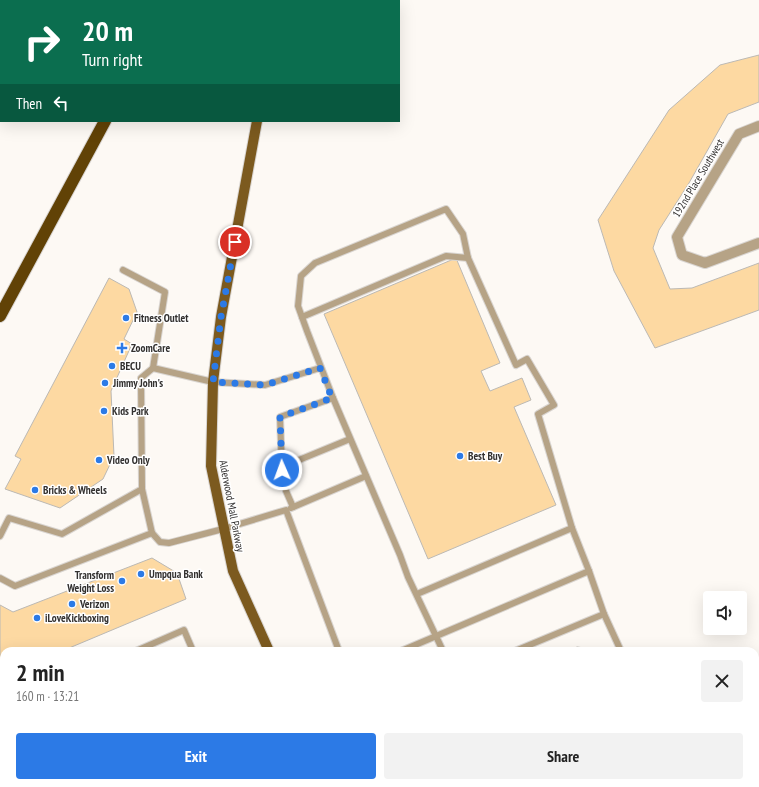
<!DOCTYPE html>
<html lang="en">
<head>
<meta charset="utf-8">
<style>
	:root { --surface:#fff; --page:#f2f2f2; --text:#222; --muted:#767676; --accent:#2c7ae6 }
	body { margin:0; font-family:"PT Sans Narrow",sans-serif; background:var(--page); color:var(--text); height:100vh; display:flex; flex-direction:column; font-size:15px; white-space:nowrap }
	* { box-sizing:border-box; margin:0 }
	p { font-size:13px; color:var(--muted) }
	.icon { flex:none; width:22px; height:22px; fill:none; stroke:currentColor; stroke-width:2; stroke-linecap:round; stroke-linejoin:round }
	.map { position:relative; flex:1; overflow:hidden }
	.sheet { position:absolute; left:0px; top:647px; width:759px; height:140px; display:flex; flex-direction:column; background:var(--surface); border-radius:12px 12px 0 0; box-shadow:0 4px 16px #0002 }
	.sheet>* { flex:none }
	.guide { position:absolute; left:0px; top:0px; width:400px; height:122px; box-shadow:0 4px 16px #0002; background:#0b6e4f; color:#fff; overflow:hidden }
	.buttons { position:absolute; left:703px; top:591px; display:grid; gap:8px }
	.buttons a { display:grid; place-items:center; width:44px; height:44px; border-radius:4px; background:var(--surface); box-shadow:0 4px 16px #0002; font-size:20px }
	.pin { position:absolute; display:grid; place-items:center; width:34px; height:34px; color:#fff; margin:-17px; border:2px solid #fff; border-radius:50%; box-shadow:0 1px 4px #0007 }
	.me { position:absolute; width:44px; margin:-22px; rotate:358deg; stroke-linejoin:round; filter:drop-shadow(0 0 3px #0008) }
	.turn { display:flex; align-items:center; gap:14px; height:84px; padding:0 16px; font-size:18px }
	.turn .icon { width:52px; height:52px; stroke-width:2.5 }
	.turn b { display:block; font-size:28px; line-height:34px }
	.then { display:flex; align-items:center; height:38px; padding:0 16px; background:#0003; gap:8px; font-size:15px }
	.round { display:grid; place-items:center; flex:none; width:42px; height:42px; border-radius:4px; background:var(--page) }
	.headline { display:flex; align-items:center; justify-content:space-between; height:68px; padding:0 16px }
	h1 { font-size:24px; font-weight:600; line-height:30px }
	.button { display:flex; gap:8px; margin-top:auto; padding:8px 16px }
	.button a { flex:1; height:46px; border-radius:4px; background:var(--accent); color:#fff; font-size:16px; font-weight:600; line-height:46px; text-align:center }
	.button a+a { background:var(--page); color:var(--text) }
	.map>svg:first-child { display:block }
	.building { fill:#fdd9a2; stroke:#bcb9b4 }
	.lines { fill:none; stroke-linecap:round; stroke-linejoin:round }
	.lane-casing { stroke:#d9d5d1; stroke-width:8 }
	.street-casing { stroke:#d9d5d1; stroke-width:12 }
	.primary-casing { stroke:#d9d5d1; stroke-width:12 }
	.highway-casing { stroke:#d9d5d1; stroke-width:14 }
	.lane { stroke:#b6a386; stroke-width:6 }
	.street { stroke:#b6a386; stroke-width:10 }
	.primary { stroke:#7c5a1f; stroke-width:10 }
	.highway { stroke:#614206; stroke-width:12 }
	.route { stroke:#2c7ae6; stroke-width:7; stroke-dasharray:0 12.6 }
	.poi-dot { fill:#2c7ae6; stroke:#fff; stroke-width:1.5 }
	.labels { text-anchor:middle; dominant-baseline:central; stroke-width:3; stroke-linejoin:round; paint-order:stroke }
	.street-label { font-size:11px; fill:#333130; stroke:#fff }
	.poi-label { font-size:11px; font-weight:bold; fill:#333130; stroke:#fff; text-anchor:start }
</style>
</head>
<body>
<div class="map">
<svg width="759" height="787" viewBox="0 0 759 787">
	<rect width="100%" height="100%" fill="#fdf9f4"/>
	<g class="building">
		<polygon points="759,55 759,102 728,114 689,183 659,230 653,248 670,289 692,288 759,263 759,310 655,348 614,271 598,220 669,110 720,65"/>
		<polygon points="456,258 500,363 481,371 490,391 522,378 531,400 514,407 556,505 428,559 324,314"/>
		<polygon points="109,278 129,289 137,312 124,339 132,344 111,391 114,456 103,479 60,508 5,489 21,459 15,456"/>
		<polygon points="152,558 177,573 186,599 62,651 4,651 4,675 0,677 0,605 13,612"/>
		<polygon points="577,647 599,650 599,651 569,651"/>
		<polygon points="4,733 4,783 14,783 4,787 0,787 0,735"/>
		<polygon points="134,783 153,783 144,787 136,787"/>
		<polygon points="474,783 587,783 589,787 476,787"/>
	</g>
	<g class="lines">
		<defs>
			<g id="lane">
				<polyline points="123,270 165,292 153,368"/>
				<polyline points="302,317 446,256 468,258"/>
				<polyline points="282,467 350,439"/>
				<polyline points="142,489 152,533"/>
				<polyline points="293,507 286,491 282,470 280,417 333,398"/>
				<polyline points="291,508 366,476"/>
				<polyline points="0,536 9,518 62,534 142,489 141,378 153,368 213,382 265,385 320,368"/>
				<polyline points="0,578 15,586 152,533 160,542 169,543 223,529 286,510 339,651"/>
				<polyline points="417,594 572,528"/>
				<polyline points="136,651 184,630 193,651"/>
				<polyline points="401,651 589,571 604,614 621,651"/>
				<polyline points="443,651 408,577 400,555 333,398 307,331 298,306 301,276 315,263 446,209 463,234 468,258 516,365 527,359 554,405 538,414 572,528 589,571"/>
				<polyline points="515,651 604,614"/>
				<polyline points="0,712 4,710"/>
				<polyline points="398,783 399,787"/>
				<polyline points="442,783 444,787"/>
				<polyline points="680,783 682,787"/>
				<polyline points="85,787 95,783"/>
				<polyline points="205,787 212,783"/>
			</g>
			<polyline id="street" points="759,126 739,134 677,237 682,255 705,263 759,243"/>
			<g id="primary">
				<polyline points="271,1 271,0"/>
				<polyline points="257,121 221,317 213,382 211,466 233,571 269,651"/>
				<polyline points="328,783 329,787"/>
			</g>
			<g id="highway">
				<polyline points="6,1 7,0"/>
				<polyline points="47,1 47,0"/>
				<polyline points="59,1 59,0"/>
				<polyline points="169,1 170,0"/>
				<polyline points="0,10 1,8"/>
				<polyline points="0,103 1,101"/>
				<polyline points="0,316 105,121"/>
			</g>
		</defs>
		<use href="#lane" class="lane-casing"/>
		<use href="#street" class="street-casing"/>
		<use href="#primary" class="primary-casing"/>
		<use href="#highway" class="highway-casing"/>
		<use href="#lane" class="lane"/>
		<use href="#street" class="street"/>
		<use href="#primary" class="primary"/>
		<use href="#highway" class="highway"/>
	</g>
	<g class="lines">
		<polyline class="route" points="235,242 221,317 213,382 265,385 320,368 332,398 280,417 282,470"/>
	</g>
	<g class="poi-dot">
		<circle cx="126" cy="318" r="4"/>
		<path d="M120 342h4v4h4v4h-4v4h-4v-4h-4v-4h4z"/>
		<circle cx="112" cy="366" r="4"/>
		<circle cx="105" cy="383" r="4"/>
		<circle cx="104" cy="411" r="4"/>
		<circle cx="460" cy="456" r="4"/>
		<circle cx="99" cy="460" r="4"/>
		<circle cx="35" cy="490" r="4"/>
		<circle cx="141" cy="574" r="4"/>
		<circle cx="122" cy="581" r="4"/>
		<circle cx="72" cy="604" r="4"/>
		<circle cx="37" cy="618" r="4"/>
	</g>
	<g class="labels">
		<g class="street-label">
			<text transform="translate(698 178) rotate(-59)">192nd Place Southwest</text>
			<text transform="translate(232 506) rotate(79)">Alderwood Mall Parkway</text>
		</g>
		<g class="poi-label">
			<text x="134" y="318">Fitness Outlet</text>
			<text x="131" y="348">ZoomCare</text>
			<text x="120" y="366">BECU</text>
			<text x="113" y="383">Jimmy John's</text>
			<text x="112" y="411">Kids Park</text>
			<text x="468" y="456">Best Buy</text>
			<text x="107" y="460">Video Only</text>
			<text x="43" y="490">Bricks &amp; Wheels</text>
			<text x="149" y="574">Umpqua Bank</text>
			<text x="114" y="575" text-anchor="end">Transform<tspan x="114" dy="13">Weight Loss</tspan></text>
			<text x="80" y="604">Verizon</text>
			<text x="45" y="618">iLoveKickboxing</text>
		</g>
	</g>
</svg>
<div class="buttons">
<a><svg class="icon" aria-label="sound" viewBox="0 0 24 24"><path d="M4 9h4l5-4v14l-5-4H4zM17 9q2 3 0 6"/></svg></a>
</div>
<div class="pin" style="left:235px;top:242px;background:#d93025"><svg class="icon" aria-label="arrive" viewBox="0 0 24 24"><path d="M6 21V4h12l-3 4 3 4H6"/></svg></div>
<svg class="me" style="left:282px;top:470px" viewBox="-20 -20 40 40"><circle r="17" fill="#2c7ae6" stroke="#fff" stroke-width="3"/><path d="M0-11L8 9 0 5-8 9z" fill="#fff"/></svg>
<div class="guide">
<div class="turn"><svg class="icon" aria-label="right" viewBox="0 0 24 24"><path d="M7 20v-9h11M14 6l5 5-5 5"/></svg><div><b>20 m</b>Turn right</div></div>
<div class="then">Then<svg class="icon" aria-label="left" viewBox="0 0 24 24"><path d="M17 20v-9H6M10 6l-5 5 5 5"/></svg></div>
</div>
<section class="sheet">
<div class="headline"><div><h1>2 min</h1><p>160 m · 13:21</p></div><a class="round"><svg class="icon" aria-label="close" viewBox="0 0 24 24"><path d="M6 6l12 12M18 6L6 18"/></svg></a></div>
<div class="button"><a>Exit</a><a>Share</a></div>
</section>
</div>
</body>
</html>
